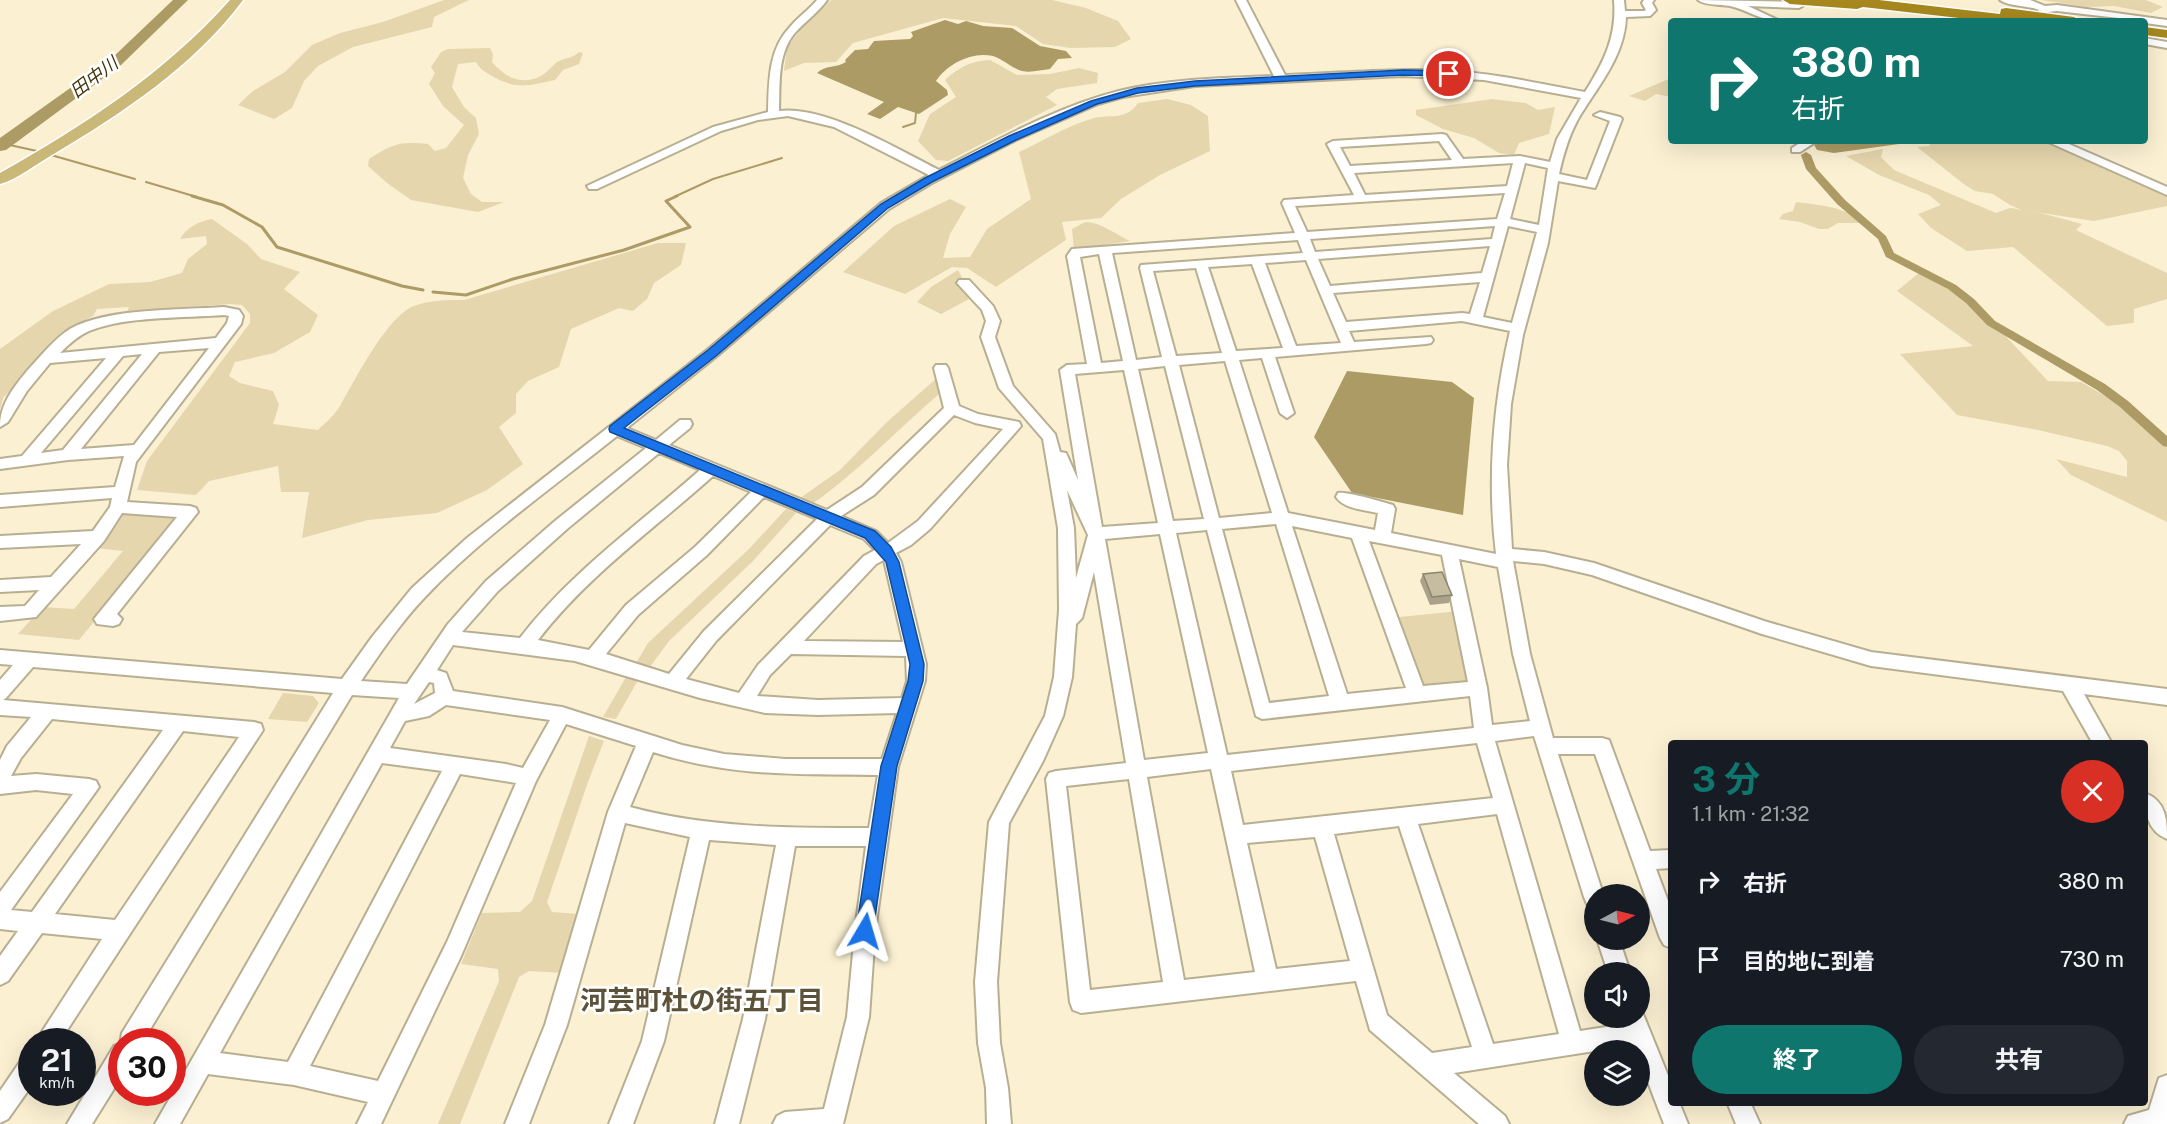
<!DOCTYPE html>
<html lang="ja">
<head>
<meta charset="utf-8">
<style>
	:root { --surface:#171b24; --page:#242831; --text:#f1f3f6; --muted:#9ea1a6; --accent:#0f766e }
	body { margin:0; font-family:"Public Sans","Noto Sans JP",sans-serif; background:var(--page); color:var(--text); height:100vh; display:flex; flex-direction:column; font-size:22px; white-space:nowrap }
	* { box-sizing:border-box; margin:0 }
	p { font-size:20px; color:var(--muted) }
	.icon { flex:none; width:33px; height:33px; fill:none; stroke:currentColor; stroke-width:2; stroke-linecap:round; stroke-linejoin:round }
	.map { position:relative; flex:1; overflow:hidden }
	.sheet { position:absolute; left:1668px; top:740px; width:480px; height:366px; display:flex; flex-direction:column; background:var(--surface); border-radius:6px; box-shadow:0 6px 24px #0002 }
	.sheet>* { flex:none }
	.banner { position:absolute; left:1668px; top:18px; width:480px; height:126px; border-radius:6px; box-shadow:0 6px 24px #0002; background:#0f766e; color:#fff; overflow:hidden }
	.needle { width:39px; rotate:83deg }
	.buttons { position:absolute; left:1584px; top:884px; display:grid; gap:12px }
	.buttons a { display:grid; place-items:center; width:66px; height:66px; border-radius:50%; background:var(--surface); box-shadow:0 6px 24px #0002; font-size:30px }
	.speed { position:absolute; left:18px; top:1028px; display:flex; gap:12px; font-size:30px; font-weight:700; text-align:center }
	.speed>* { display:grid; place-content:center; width:78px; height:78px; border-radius:50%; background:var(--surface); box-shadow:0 6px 24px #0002; line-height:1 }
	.speed small { font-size:15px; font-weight:400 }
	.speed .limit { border:9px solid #d22; background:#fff; color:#111 }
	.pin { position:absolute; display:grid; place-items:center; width:51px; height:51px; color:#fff; margin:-26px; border:3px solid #fff; border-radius:50%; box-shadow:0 2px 6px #0007 }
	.me { position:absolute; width:66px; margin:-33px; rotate:7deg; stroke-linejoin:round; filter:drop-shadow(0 0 4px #0008) }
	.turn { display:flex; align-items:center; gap:21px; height:126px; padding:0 24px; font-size:27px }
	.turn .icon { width:78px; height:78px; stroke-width:2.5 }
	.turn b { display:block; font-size:42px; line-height:51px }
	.round { display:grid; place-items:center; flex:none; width:63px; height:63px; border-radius:32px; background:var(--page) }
	.overview { display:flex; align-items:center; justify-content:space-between; height:102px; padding:0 24px }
	h1 { font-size:36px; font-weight:700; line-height:45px; color:var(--accent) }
	.cta { display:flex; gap:12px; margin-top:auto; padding:12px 24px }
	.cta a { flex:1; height:69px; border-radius:36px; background:var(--accent); color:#fff; font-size:24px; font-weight:700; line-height:69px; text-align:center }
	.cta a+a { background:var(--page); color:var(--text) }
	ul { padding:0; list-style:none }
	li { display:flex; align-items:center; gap:18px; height:78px; padding:0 24px }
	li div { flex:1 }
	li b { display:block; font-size:22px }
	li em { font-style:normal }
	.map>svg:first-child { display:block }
	.green { fill:#e5d6ad }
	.water { fill:#ad9b65 }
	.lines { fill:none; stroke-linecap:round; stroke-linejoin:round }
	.stream-far1 { stroke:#ad9b65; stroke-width:2 }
	.stream { stroke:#ad9b65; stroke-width:3 }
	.canal { fill:#ad9b65; fill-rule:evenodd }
	.river { fill:#ad9b65; fill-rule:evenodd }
	.minor-casing { stroke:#b8af92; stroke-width:4 }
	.major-casing { stroke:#fff; stroke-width:3 }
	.highway-casing { stroke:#fff; stroke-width:3 }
	.minor { fill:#fff; fill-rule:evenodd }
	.major { fill:#cab878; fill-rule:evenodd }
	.highway { fill:#a6881e; fill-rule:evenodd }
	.wall { fill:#aaa289 }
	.building { fill:#c6bc9f; stroke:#8b846f; stroke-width:1.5 }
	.route { fill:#1a73e8; stroke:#114b97; stroke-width:1.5 }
	.labels { text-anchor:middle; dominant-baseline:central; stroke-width:5; stroke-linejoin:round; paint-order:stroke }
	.far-water-label { font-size:18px; font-style:italic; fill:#423406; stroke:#fff }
	.near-neighbourhood-label { font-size:27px; font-weight:bold; fill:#5b5239; stroke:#fff }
</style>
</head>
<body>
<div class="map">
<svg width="2167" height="1124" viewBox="0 0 2167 1124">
	<rect width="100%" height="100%" fill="#fbf0d2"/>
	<g class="green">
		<polygon points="444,0 469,0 434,17 432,27 353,47 318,66 304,81 292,108 274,119 238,105 253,91 285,72 312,45 340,33 383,22"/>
		<polygon points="831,0 1052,0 1086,8 1118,21 1131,39 1115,47 1071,48 1043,44 1016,26 943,18 853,43 836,62 804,63 784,71 787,48 803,26"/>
		<polygon points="2041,0 2146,0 2163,7 2151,13 2114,6 2087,7"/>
		<path d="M490,48l3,6 -1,8c13,15 29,24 49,14 7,-4 12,-12 18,-15 8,-4 13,-2 20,-9l4,1 -4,11 -16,6 -8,10c-28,6 -39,10 -65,-5 -6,-4 -10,-6 -14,-13l-18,2 -6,23 12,20 12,11 3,16 -11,21 -5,23 8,16 11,8h22l-26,10 -67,-12 -24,-17 -19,-17 1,-7c23,-15 31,-18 59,-15l7,7 11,-3 18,-23 -21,-19 -14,-22 6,-11 -4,-6 10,-15 7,-3z"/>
		<path d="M990,60l27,15 33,-1 29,-6 19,5 -1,10 -40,6 -11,8 11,8 -109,56 -12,-1 -18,-19 12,-27 26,-17 -11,-17c14,-13 26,-19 45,-20z"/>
		<polygon points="1671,78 1671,97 1656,94 1645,101 1629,96"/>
		<path d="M1167,99l24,6 17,11 2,35 -50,24 -39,24 -20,19 -39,4 4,18 -70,47 -29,-19 -15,-1 -47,27 -62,-22 51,-46 56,-27 16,8 -16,27 -7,24 27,-1 17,-28 44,-30 -12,-47c24,-11 48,-26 72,-33 18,-6 34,3 47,-16z"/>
		<polygon points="1492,99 1526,103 1538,110 1555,107 1549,134 1519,143 1514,155 1499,153 1474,138 1443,129 1416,115 1416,110"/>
		<polygon points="1932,141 2053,143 2161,192 2167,195 2167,206 2094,221 2022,210 2010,205 1993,194 1975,191 1965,185 1917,147 1929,146"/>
		<polygon points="1883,149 1881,157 1894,170 1996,213 2010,208 2037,212 2082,224 2076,230 2167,273 2167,299 2134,309 2134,323 2107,326 2013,247 1967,251 1931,228 1918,214 1941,205 1929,195 1879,175 1846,156"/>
		<path d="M1796,202c20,3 52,4 64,21h-22l-10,6h-9l-19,-7 -21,-3 4,-5 10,-3z"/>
		<path d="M212,219l35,25 14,15 39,13 -16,17 34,26 -8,17 -36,21 -39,9 -6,14 11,7 33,8 6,14 -6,19 45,6c7,-7 17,-15 22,-24 14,-24 47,-90 74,-100 16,-6 33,-6 50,-6l194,-57h28l-5,22 -27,18 -7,16 -14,12 -14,-3 -48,21 -12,38 -31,14 -12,13v19l-17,14 24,37 -36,26 -50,23 -69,7 -66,18 7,-46h-28l-3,-26 -69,15 -13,14 -59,-5 10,-29 103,-138v-9l-8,-9 -12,-1 -103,8 2,-5 -32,2 -4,7 -29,15 -61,67 -3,12v-61l53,-38 56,-27 41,-2 32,-9 6,-14 19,-15 -1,-8 -26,3c6,-11 19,-18 32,-20z"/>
		<path d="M1085,222c16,0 30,12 45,19l-56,9 -2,-21z"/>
		<polygon points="958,270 973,297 941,314 917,302 931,287"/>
		<polygon points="1920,272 1980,309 2048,381 2081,382 2119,404 2167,448 2167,522 2071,475 2056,459 2127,477 2127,461 2119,451 2107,446 2038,430 1957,415 1900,354 1973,346 1897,291"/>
		<path d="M938,377l2,16c-44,38 -84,81 -132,114l-12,-6 44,-31 47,-48z"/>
		<polygon points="786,509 796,513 753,561 669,641 647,671 633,668 648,643 749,549"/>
		<polygon points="129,512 175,516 176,522 79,640 18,634 43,607 74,609 123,551 95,548 120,515"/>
		<polygon points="1459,611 1476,687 1418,693 1390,618"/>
		<polygon points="626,677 638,680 616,719 603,717"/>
		<polygon points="283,693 313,696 319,703 307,722 268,719"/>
		<polygon points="589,736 604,741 588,782 547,902 552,912 579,914 563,973 529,971 519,977 460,1124 438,1124 499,981 498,969 461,964 482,913 520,912 532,901"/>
	</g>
	<g class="water">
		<path d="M945,20l13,4 8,-3 17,5 29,2 28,18 26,5 6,7 -14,1 -8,10c-9,1 -19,4 -28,2 -11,-3 -19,-12 -29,-15 -21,-5 -46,8 -57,25l11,9 1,5 -29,19 -21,-7 -18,12 -13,-5 17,-12 -67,-29c8,-8 20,-5 29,-11l-1,-2 10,-10 13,-1 6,-8 36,-2 3,-3 -2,-4z"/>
		<polygon points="1816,141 1897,141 1899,144 1834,153 1817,150 1813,143"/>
		<polygon points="1347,371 1452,382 1474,398 1463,515 1352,493 1314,437"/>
	</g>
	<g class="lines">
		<g class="stream-far1">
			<polyline points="903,127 915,123 916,113"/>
			<polyline points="5,144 37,151"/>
			<polyline points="51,155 135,179"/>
			<polyline points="146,182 197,197"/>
			<polyline points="674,197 713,179 782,158"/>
		</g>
		<g class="stream">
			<polyline points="192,196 223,205 262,227 277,247 402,286 423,290"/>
			<polyline points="433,292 466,295 513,279 624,250 690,227 666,201 677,196"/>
		</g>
		<polygon class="canal" points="1806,152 1811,155 1816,168 1845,200 1886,236 1894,253 1956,285 1974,299 1995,321 2105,384 2128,401 2167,436 2167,447 2163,446 2120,407 2097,390 1987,325 1966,303 1948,289 1886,257 1878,239 1837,204 1813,177 1806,169 1801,155"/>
		<polygon class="river" points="173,0 188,0 121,65 6,150 0,151 0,138 111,59"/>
		<defs>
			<g id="minor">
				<path d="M817,0h10c-9,13 -23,22 -33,34 -17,21 -14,52 -15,77 46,-6 118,38 160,59 57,-29 117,-63 180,-79 50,-12 104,-13 155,-15l-38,-76h10l39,75c54,-2 109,-7 164,-4 46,2 91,13 136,21 19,-30 32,-56 29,-92h10l1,11h19l2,-1 -4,-7 2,-3h10l-2,3 4,7 -6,6 -24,1c-1,40 -30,71 -49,104 -9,17 -14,35 -18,53l28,6 23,-59 -16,-6 6,-3 20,5 2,2 -27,69 -37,-7 -10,62 -25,92 -12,69 -4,61 5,84 32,3 50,11 170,58 107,31 296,37v16l-83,-11 27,48h-19l-29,-51 -192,-25 -109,-32 -170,-59 -48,-11 -31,-3 17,93 23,84h49l7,2 41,111 21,-1v18l-15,1 15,40v39l-7,-3 -4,-7 -65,-184h-37l45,140h-9v13l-7,-3 -3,-7 -50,-161 -39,5 85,290 45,-7 -3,-7h18l1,-8 30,74v19h8l9,22h-24l-24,-63v-11h-5l-2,-5 -179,28 51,43 4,8h-30l-109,-94 -14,-49 -275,32 -8,-3 -3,-8 -24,-223 3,-6 7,-2 70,-8 -32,-191 -12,46 -6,6 -4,53 -9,39 -20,45 -34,62 -12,159 3,61 8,45 3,36h-24l-1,-36 -8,-45 -3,-61 14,-160 56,-106 9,-39 5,-67 -1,-82 -15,-89 -44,-51 -18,-51 5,-16 -4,-11 -25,-27 2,-3h10l24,26 7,15 -5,16 18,49 42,48 5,18 6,1 12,27 -18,-110 7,-5 20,-1 -20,-108 5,-7 223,-16 -13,-30 2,-3 70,-5 -27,-51 6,-3 109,-7 4,1 17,24 57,-3 30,6 7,-23 24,-41 -97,-18 -81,-4 -208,10 -72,11 -25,7 -82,36 -84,43 -43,26 -172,147 -90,72 29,12 24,-20h10l2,4 -2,4 -21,17 158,65 35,-23 82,-79 -10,-40 2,-3h10l2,3 11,38 19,8 41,8 2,4 -91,103 -19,16 -15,8 5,9 25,102 -1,17 -27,86 -23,164 -6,86 -26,107h-70l4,-8 8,-4 39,-3 23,-92 8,-86 11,-85h-71l-30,173 -26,105h-24l28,-105 33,-174 -67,-5 -45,201 -31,83h-24l33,-83 48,-204 -65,-14 -58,202 -38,99h-24l40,-99 63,-213 28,-66 -70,-22 -30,57 -75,175 -80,168h-24l11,-22 -74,-17 -86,-11 -28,50h-25l244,-426 -47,-3 -209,346h-21v35l-30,48h-25l47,-78 6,-2 2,-11 211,-340 -300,-26 -27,31 -3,2 251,22 7,2 2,6 -203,311h-24l66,-102 -60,-6 -34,48 -8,4v-29l18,-25 -18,-2v-37l73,-98 -37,-4 -36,4v-34l7,-14 24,-29 -31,-2v-35l13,-15 -13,-1v-14l342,29 30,-42 40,-49 55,-50 240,-188 174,-147 48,-28 -95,-48 -46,-11 -30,4 -37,11 -124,58h-8l-2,-3 126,-59 55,-15c1,-30 0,-62 22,-85 8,-10 19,-17 27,-27zM1439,141l13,19 -102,6 -10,-19zM1513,163l-6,23 -142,9 -11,-22zM1525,163l23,5 -9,57 -29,-6zM1505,193l-8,26 -190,13 -12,-26zM1495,226l-3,13 -177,13 -5,-13zM1508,226l29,6 -25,91 -29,-6zM1298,240l5,13 -162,12 -1,3 22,89 -26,3 -24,-107zM1490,246l-8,27 -152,13 -12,-27zM1099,254l24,107 -22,2 -21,-106zM1306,260l35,83 -45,3 -31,-83zM1252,264l31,84 -47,3 -28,-84zM1196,268l26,85 -46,3 -23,-85zM1480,282l-10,32 -8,-1 -116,9 -13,-29zM1462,321l48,10c-17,73 -23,148 -14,223l-105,-21 4,-24 -2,-4c-10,-3 -48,-14 -55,-12l-2,4c8,12 29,13 42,16l-3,17 -87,-17 -49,-153 23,-2 18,55 7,5 7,-5 -19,-56 151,-13 5,-1 2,-3 -2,-3 -77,5 -5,-11zM1225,361l47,152 -53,5 -40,-153zM1165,366l39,153 -31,2 -35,-152zM1124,370l34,153 -56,4 -27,-153zM954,415l21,8 28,6 -85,92 -30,22 -12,-12 -35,-15 33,-21zM617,436l29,12 -91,73 -69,60 -38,43 -41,60 -46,-3c20,-29 40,-59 64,-84 57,-60 127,-109 192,-161zM659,453l41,17c-62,55 -129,102 -180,168l-58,-6 36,-41 69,-62zM713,476l38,16 -56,55 -69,58 -37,45 -51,-10c49,-64 116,-111 175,-164zM1067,490l21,45 -12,43 -2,-50zM764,497l53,22 -113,112 -35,43 -63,-20 32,-39 69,-60zM1276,524l53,172 -60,7 -47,-174zM830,525l34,14 11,11 -11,6 -106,109 -19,28 -53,-14 30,-38zM1292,526l60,12 54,150 -59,6zM1207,530l49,186 6,3 208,-23 4,32 -247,27 -51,-222zM1160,534l48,219 -64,7 -39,-221zM1369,541l73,14 26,127 -45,4zM1459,559l39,8 15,87 17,67 -38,4 -5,-37zM884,560l19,82 -99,-1 72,-77zM453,645l122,16 125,37 65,15 53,2 79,-2 -15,46h-97l-61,-5 -42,-9 -120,-38 -109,-16 -7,-18 -9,-3zM791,654l115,2 1,25 -5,17 -84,2 -61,-4 13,-21zM429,682l5,1 1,10 -21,11zM446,705l104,15 -27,48 -17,-4 -116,-16 15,-27 24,-5zM52,719l111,11 -131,182 -21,-2 88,-123 -3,-6 -7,-2 -53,-5 -25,2 10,-18zM183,731l56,6 -124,183 -60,-6zM1477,743l16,55 -250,27 -12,-54zM653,752c78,25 144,22 225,23l-9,53c-81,0 -161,0 -239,-21zM382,763l60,8 -154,291 -68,-9zM1211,769l44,203 -71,8 -37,-203zM460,774l56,9 -69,159 -69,139 -68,-15zM1129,779l34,203 -73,8 -24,-204zM1497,814l62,220 -66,10 -75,-220zM1399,826l73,221 -40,6 -45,-38 -53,-181zM1315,837l35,124 -74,8 -29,-126z"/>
				<path d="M1698,0l101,2 5,3 -5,3 -51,-2 32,15c-19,0 -32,-11 -50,-15 -10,-2 -24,0 -32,-6z"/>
				<path d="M2000,0h30l15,6 12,-1 110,15v6l-22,-3v-2l-88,-10 -9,1 -6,5 -5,-3 2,-4c-12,-5 -29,-3 -39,-10z"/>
				<polygon points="2145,38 2167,42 2167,48 2145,44"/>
				<polygon points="1803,141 1817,141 1800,152 1792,152 1792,148"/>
				<polygon points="2046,141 2062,141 2167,187 2167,195"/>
				<path d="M224,307l15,3 4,6 -2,8 -105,138 -9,40 63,4 6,2 2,4 -81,102 5,5 -3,5 -6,2 -16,-2 -3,-5 83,-102 -55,-4 -18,28 -68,76 -36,4v-14l25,-1 14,-16 -39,2v-12l51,-3 30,-33 -81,4v-12l93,-5 17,-24 2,-9 -112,9v-12l115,-8 9,-31 -56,4 -68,9v-10l22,-3 84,-98 -56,5 -23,28 -19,31 -8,5c0,-23 13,-39 27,-56 13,-14 27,-32 43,-42 36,-21 112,-19 154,-22zM224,315l5,1 -2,7 -11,15 -156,15c9,-9 18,-17 29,-22 36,-15 96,-13 135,-16zM209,348l-75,97 -53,4 78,-97zM142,354l-79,96 -22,3 82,-97z"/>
				<path d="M2145,793c21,8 22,27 22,46 -20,-8 -22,-27 -22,-46z"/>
				<polygon points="1597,939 1619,939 1630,972 1608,972"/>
				<polygon points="32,1053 32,1085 8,1119 0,1123 0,1091 24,1056"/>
				<polygon points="2167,1075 2167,1124 2124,1124 2128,1116 2149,1110 2159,1078"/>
				<polygon points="1727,1102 1750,1102 1760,1124 1736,1124"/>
			</g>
			<path id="major" d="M230,0h13c-49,66 -122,114 -191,155 -16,9 -34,24 -52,29v-11c85,-48 165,-100 230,-173z"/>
			<g id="highway">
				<polygon points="1783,0 1879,0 2000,14 2001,9 2006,8 2074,17 2081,21 1985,21 1863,7 1857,9 1790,4"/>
				<polygon points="2145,27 2167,30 2167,38 2145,35"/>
			</g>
		</defs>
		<use href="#minor" class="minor-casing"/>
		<use href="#major" class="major-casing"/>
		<use href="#highway" class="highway-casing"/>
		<use href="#minor" class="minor"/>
		<use href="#major" class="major"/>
		<use href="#highway" class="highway"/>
	</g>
	<polygon class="wall" points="1423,574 1452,595 1449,603 1430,605 1420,581"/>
	<polygon class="building" points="1442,572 1452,595 1432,597 1423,574"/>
	<polygon class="route" points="1403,70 1449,71 1453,74 1449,76 1403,75 1195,86 1138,93 1097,104 1016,140 932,182 888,208 716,356 624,428 875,531 891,547 899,562 924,664 923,681 897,766 873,931 871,937 865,939 859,937 856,931 881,766 908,681 910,664 886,562 865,538 610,432 609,429 610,426 708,350 881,204 925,178 1009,136 1091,101 1137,88 1195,81"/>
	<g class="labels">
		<g class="far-water-label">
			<text transform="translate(94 77) rotate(-37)">田中川</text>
		</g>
		<g class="near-neighbourhood-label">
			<text x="702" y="1000">河芸町杜の街五丁目</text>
		</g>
	</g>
</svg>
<div class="buttons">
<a><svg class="needle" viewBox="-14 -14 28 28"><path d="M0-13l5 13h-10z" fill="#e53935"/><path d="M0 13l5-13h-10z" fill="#9ea1a6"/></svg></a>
<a><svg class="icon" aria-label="sound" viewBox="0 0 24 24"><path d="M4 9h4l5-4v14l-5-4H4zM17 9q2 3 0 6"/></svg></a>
<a><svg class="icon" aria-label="layers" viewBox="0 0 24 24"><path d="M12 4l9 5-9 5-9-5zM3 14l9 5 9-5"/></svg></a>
</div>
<div class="speed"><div>21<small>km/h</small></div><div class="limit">30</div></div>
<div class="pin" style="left:1449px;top:74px;background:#d93025"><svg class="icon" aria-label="arrive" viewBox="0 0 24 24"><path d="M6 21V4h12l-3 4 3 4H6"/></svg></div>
<svg class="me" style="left:865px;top:931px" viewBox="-20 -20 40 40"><path d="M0-17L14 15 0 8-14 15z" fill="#1a73e8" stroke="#fff" stroke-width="4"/></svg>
<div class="banner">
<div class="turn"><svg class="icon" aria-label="right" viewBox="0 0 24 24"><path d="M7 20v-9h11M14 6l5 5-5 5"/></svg><div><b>380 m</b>右折</div></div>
</div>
<section class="sheet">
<div class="overview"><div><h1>3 分</h1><p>1.1 km · 21:32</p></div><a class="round" style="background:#d93025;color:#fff"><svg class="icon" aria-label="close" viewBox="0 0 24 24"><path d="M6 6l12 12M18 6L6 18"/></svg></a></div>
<ul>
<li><svg class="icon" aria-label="right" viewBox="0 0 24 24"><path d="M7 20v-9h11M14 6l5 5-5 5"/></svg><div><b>右折</b></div><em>380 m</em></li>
<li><svg class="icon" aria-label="arrive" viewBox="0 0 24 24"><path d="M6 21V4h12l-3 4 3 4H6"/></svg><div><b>目的地に到着</b></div><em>730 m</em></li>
</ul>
<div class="cta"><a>終了</a><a>共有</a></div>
</section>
</div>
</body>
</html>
